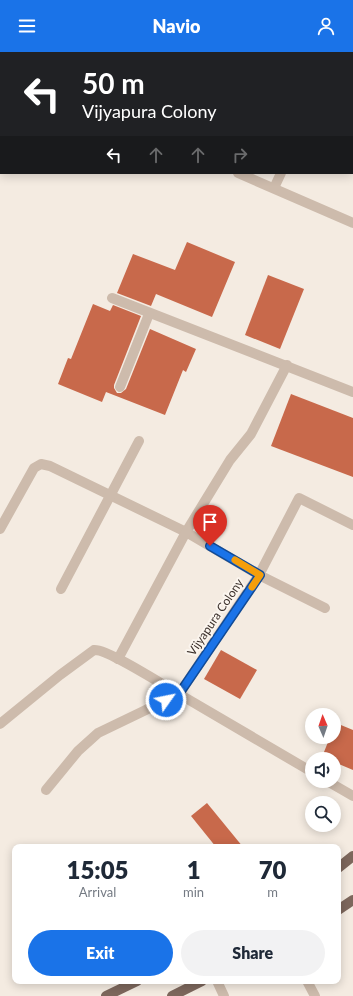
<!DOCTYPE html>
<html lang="en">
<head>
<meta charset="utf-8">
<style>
	:root { --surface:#fff; --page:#f2f2f3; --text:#1f2937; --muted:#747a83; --accent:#1a73e8 }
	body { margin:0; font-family:Lato,sans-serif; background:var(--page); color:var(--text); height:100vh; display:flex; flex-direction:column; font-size:15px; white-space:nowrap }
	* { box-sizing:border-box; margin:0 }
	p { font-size:13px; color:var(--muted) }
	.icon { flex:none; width:22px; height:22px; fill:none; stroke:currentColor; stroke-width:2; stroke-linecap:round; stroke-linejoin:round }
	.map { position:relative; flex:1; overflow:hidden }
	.side { position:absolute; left:12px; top:792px; width:329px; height:140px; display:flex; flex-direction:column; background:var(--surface); border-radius:8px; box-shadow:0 2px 10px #0003 }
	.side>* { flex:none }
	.top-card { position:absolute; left:0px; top:0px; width:353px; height:122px; box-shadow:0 2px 10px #0003; background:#202124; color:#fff; overflow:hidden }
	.needle { width:26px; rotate:358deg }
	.fabs { position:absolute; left:305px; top:656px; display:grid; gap:8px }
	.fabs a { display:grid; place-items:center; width:36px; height:36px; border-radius:50%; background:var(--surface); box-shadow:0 2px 10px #0003; font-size:20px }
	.pin { position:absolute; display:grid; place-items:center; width:34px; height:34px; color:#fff; margin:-41px -17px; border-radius:50% 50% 50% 0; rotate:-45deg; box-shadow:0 0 4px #0007 }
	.pin .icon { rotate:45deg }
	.me { position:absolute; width:44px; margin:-22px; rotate:57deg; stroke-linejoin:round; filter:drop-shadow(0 0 3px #0008) }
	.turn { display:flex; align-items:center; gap:14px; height:84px; padding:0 16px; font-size:18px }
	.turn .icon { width:52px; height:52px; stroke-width:2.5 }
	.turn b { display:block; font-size:28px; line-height:34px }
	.lanes { display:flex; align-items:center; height:38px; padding:0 16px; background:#0003; justify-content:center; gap:20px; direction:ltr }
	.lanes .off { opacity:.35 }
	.eta { display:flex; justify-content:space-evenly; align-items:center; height:68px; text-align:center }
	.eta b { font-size:24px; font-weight:800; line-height:28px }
	.primary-button { display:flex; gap:8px; margin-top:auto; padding:8px 16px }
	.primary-button a { flex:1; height:46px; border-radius:24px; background:var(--accent); color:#fff; font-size:16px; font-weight:800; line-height:46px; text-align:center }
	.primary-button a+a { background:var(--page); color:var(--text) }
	header { display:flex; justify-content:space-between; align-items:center; height:52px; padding:0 16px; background:var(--accent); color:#fff; font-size:18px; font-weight:800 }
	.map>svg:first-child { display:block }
	.building { fill:#c8694b }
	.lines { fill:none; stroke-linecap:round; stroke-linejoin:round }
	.lane { stroke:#cdbbac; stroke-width:10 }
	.street { stroke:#cdbbac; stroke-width:10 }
	.primary { stroke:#7d675c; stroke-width:10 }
	.route-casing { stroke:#114b97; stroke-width:10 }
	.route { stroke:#1a73e8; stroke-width:7 }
	.slow { stroke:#f59e0b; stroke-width:7 }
	.labels { text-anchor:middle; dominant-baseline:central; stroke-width:4; stroke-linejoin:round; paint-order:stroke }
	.street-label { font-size:12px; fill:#3b302b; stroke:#fbf5ee }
</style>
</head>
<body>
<header><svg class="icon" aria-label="menu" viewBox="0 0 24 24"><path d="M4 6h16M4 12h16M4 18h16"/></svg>Navio<svg class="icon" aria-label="person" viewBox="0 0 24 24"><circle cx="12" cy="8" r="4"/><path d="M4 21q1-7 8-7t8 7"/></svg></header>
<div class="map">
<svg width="353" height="944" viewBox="0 0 353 944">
	<rect width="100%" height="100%" fill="#f4ebe1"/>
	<g class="building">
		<polygon points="187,190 235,210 212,265 156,242 151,254 117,241 133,202 175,218"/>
		<polygon points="268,223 304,237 280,297 245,283"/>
		<polygon points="93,252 110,259 113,253 141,264 114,333 114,336 117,341 121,341 126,337 150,277 196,297 186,320 183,318 165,363 106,340 102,350 58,332 68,306 71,307"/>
		<polygon points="291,342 353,366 353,425 271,394"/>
		<polygon points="221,598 257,618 240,647 204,627"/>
		<polygon points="336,671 353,678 353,718 334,710 334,707 322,705 330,685 334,685"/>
		<polygon points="207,751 243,795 216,795 191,764"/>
	</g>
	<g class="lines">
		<g class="lane">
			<polyline points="46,738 78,699 98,681 179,642"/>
			<polyline points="307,929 315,944"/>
		</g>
		<g class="street">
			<polyline points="95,1 95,0"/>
			<polyline points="189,1 189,0"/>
			<polyline points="0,11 1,6"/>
			<polyline points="0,37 1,38"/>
			<polyline points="238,121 353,171"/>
			<polyline points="274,136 281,121"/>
			<polyline points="112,246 353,340"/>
			<polyline points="120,335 149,262"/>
			<polyline points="0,477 34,416 41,412 50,414 186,480 259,523 179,642 312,720"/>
			<polyline points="61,537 139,389"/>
			<polyline points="325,556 259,523 299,446 353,473"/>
			<polyline points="118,607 186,480 230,408 251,382 287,313"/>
			<path d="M0,672l60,-49 34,-25c12,-2 71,36 85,44"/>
			<polyline points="327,729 353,744"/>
			<polyline points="217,929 224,944"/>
		</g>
		<g class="primary">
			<polyline points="338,816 353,804"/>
			<polyline points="338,858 353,848"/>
			<polyline points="106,944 137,929"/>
			<polyline points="172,944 202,929"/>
		</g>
	</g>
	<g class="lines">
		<defs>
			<polyline id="route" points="166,648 179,642 260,523 210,494"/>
		</defs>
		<use href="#route" class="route-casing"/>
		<use href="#route" class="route"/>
		<polyline class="slow" points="235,508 260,523 252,535"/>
	</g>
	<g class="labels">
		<g class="street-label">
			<text transform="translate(215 565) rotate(-56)">Vijyapura Colony</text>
		</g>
	</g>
</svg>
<div class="fabs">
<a><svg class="needle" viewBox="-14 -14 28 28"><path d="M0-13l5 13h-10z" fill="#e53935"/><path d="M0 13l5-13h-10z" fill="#747a83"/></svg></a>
<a><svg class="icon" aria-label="sound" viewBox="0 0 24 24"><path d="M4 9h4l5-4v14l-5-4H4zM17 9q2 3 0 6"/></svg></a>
<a><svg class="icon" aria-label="search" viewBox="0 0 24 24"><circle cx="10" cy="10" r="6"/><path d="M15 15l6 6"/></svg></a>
</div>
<div class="pin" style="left:210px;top:494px;background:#d93025"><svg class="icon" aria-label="arrive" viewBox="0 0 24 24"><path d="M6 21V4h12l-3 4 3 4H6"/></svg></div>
<svg class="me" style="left:166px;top:648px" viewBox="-20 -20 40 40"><circle r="17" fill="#1a73e8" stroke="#fff" stroke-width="3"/><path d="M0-11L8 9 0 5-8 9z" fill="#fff"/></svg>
<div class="top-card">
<div class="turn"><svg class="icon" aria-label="left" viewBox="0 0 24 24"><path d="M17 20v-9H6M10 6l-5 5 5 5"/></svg><div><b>50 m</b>Vijyapura Colony</div></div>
<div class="lanes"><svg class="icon" aria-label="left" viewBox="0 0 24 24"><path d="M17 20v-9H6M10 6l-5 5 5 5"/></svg><svg class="icon off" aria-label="ahead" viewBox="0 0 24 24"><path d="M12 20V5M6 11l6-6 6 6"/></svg><svg class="icon off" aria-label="ahead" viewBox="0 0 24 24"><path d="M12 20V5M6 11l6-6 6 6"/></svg><svg class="icon off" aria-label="right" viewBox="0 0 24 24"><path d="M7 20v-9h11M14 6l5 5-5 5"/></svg></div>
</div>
<section class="side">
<div class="eta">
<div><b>15:05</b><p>Arrival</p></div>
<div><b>1</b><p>min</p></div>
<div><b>70</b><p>m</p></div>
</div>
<div class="primary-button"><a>Exit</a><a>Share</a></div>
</section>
</div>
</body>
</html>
